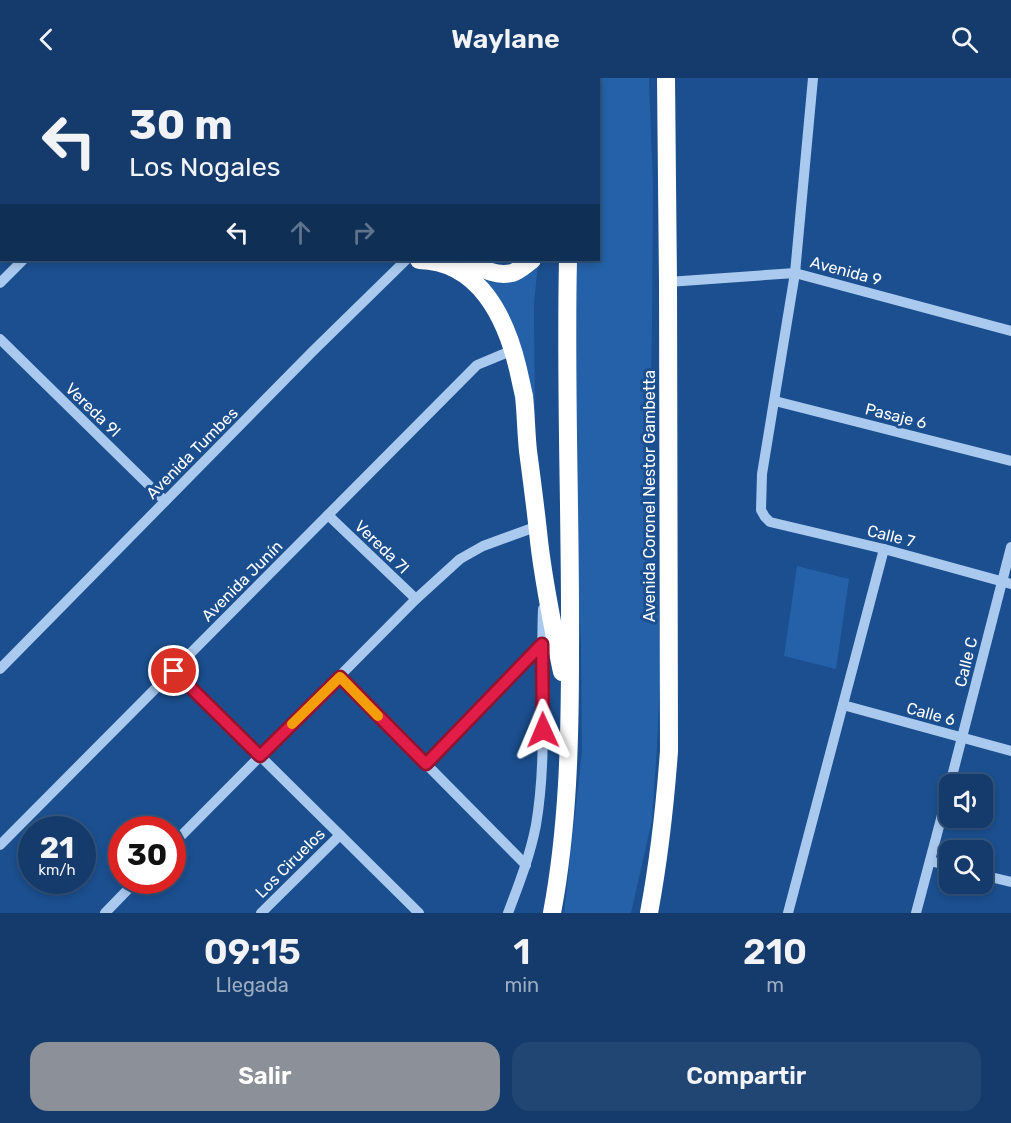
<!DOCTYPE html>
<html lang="es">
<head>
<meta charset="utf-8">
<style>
	:root { --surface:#143b6b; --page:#214673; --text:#f1f3f6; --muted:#9dadc1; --line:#33557e; --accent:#8c9099 }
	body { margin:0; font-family:Rubik,sans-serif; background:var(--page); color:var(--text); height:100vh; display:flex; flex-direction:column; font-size:22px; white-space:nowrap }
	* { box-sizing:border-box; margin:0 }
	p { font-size:20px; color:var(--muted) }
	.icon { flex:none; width:33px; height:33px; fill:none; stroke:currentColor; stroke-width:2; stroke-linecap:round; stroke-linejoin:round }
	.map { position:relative; height:835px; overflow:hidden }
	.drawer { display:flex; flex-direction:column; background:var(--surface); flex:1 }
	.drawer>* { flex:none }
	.top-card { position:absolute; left:0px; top:0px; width:600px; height:183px; box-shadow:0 3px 9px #0003,0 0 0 2px var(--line); background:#143b6b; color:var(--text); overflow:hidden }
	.controls { position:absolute; left:939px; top:696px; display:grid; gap:12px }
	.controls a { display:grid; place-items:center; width:54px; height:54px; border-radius:12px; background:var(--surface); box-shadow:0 3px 9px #0003,0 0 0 2px var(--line); font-size:30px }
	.speed { position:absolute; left:18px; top:738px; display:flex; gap:12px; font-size:30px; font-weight:700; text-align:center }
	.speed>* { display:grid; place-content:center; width:78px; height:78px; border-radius:50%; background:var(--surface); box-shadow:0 3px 9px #0003,0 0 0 2px var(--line); line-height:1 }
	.speed small { font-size:15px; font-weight:400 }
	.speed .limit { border:9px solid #d22; background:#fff; color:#111 }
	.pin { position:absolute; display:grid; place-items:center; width:51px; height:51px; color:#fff; margin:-26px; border:3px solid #fff; border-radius:50%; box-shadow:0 2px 6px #0007 }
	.me { position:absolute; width:66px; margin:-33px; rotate:359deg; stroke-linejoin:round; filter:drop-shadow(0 0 4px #0008) }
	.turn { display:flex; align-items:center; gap:21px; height:126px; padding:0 30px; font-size:27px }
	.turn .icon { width:78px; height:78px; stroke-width:2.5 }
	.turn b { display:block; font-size:42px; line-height:51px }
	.lanes { display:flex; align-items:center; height:57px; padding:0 30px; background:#0003; justify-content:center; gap:30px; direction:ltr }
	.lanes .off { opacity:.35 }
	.eta { display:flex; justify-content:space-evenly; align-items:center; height:102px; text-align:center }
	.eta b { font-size:36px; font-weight:600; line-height:42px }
	.primary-button { display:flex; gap:12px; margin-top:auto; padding:12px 30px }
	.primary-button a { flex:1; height:69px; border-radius:18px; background:var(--accent); color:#fff; font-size:24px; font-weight:600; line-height:69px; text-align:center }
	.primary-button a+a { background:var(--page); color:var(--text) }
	header { display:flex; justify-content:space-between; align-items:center; height:78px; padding:0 30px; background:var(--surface); font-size:27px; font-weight:600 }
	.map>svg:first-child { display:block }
	.green { fill:#2461a8 }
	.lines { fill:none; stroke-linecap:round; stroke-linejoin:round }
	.minor { stroke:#a9c9ee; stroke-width:10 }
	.highway { stroke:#fff; stroke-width:18 }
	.route-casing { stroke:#92132f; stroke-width:15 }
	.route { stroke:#e11d48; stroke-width:10 }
	.slow { stroke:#f59e0b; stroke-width:10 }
	.labels { text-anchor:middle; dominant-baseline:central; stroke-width:6; stroke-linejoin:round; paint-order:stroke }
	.street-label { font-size:16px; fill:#fff; stroke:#1b4f8f }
</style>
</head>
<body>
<header><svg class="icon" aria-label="back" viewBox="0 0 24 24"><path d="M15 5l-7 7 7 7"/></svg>Waylane<svg class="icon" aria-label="search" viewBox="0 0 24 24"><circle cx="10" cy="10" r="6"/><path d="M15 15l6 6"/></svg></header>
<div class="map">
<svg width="1011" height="835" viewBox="0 0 1011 835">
	<rect width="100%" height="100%" fill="#1b4f8f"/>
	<g class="green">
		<polygon points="571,0 649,0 653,110 652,246 650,361 661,581 657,669 652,742 631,835 564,835 582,674 581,566 575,455 575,305 577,182 598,182 598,2 571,1"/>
		<path d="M538,186l-4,40 1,119 -53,-144c25,10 37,-1 56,-15z"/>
		<polygon points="797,488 849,501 836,591 784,578"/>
	</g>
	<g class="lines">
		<g class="minor">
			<polyline points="111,0 113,2"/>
			<polyline points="460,0 461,2"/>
			<polyline points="503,0 503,2"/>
			<polyline points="813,0 795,195 762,396 761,432 765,439 770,444 884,471 1011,506"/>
			<polyline points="154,2 156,0"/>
			<polyline points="0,39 2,40"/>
			<polyline points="668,204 795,195 1011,253"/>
			<polyline points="0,205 23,182"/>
			<polyline points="0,261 165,423"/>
			<polyline points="775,323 1011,383"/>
			<polyline points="328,437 416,521"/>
			<polyline points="0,591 313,273 406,182"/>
			<polyline points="174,593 419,835"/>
			<polyline points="340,599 526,787"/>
			<polyline points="843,627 1011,673"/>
			<polyline points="426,685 542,566"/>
			<polyline points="950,706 1011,469"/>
			<polyline points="0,767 477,287 513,272"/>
			<polyline points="172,767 416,521 460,481 483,468 538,448"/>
			<polyline points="930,783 950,788"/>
			<polyline points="982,797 1011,804"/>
			<polyline points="105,835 137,802"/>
			<polyline points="261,835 340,757"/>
			<path d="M508,835c11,-29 22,-57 28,-88 12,-71 4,-144 7,-216"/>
			<polyline points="788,835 884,471"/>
			<polyline points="916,835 950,707"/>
		</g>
		<g class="highway">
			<polyline points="565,0 565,2"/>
			<path d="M419,182c60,1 87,58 99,109 2,9 4,18 6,27 2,18 2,36 4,55 4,30 8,60 11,90 5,44 14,87 23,131"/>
			<path d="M472,182c10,11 26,16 40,13 7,-2 14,-9 20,-13"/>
			<path d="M552,835c16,-85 18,-172 18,-258 1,-132 -5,-264 -2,-395"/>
			<path d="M649,835c10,-54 16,-107 20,-162l-1,-469 -2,-204"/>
		</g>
	</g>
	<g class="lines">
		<defs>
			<polyline id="route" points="174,593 260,678 340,599 426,686 542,566 543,652"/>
		</defs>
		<use href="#route" class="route-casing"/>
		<use href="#route" class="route"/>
		<polyline class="slow" points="292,646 340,599 378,638"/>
	</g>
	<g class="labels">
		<g class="street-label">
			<text transform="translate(846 193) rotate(15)">Avenida 9</text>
			<text transform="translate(93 332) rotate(44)">Vereda 9I</text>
			<text transform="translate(896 338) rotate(14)">Pasaje 6</text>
			<text transform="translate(192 375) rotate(-45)">Avenida Tumbes</text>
			<text transform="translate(649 418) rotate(-90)">Avenida Coronel Nestor Gambetta</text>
			<text transform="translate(891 458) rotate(14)">Calle 7</text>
			<text transform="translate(382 469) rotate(44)">Vereda 7I</text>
			<text transform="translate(242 503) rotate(-45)">Avenida Junín</text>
			<text transform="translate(966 584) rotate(-76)">Calle C</text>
			<text transform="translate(931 636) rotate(15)">Calle 6</text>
			<text transform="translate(290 785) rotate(-45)">Los Ciruelos</text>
		</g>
	</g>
</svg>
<div class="controls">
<a><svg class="icon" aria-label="sound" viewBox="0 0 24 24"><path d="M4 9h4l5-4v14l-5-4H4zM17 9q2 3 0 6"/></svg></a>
<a><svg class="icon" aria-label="search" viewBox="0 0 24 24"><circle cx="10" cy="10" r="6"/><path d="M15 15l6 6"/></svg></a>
</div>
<div class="speed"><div>21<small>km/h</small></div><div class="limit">30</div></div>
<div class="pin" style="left:174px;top:593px;background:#d93025"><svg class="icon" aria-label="arrive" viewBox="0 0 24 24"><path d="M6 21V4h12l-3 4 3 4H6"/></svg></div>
<svg class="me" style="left:543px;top:652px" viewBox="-20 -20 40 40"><path d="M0-17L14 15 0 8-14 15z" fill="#e11d48" stroke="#fff" stroke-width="4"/></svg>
<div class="top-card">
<div class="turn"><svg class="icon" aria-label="left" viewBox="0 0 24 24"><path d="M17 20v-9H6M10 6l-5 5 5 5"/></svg><div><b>30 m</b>Los Nogales</div></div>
<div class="lanes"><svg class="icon" aria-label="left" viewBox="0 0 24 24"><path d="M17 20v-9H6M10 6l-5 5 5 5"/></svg><svg class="icon off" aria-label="ahead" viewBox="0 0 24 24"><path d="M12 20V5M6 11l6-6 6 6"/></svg><svg class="icon off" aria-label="right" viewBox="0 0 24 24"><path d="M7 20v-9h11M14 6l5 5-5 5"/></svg></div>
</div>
</div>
<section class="drawer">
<div class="eta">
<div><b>09:15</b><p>Llegada</p></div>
<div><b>1</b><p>min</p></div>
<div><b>210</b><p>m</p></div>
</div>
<div class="primary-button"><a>Salir</a><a>Compartir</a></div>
</section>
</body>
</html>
